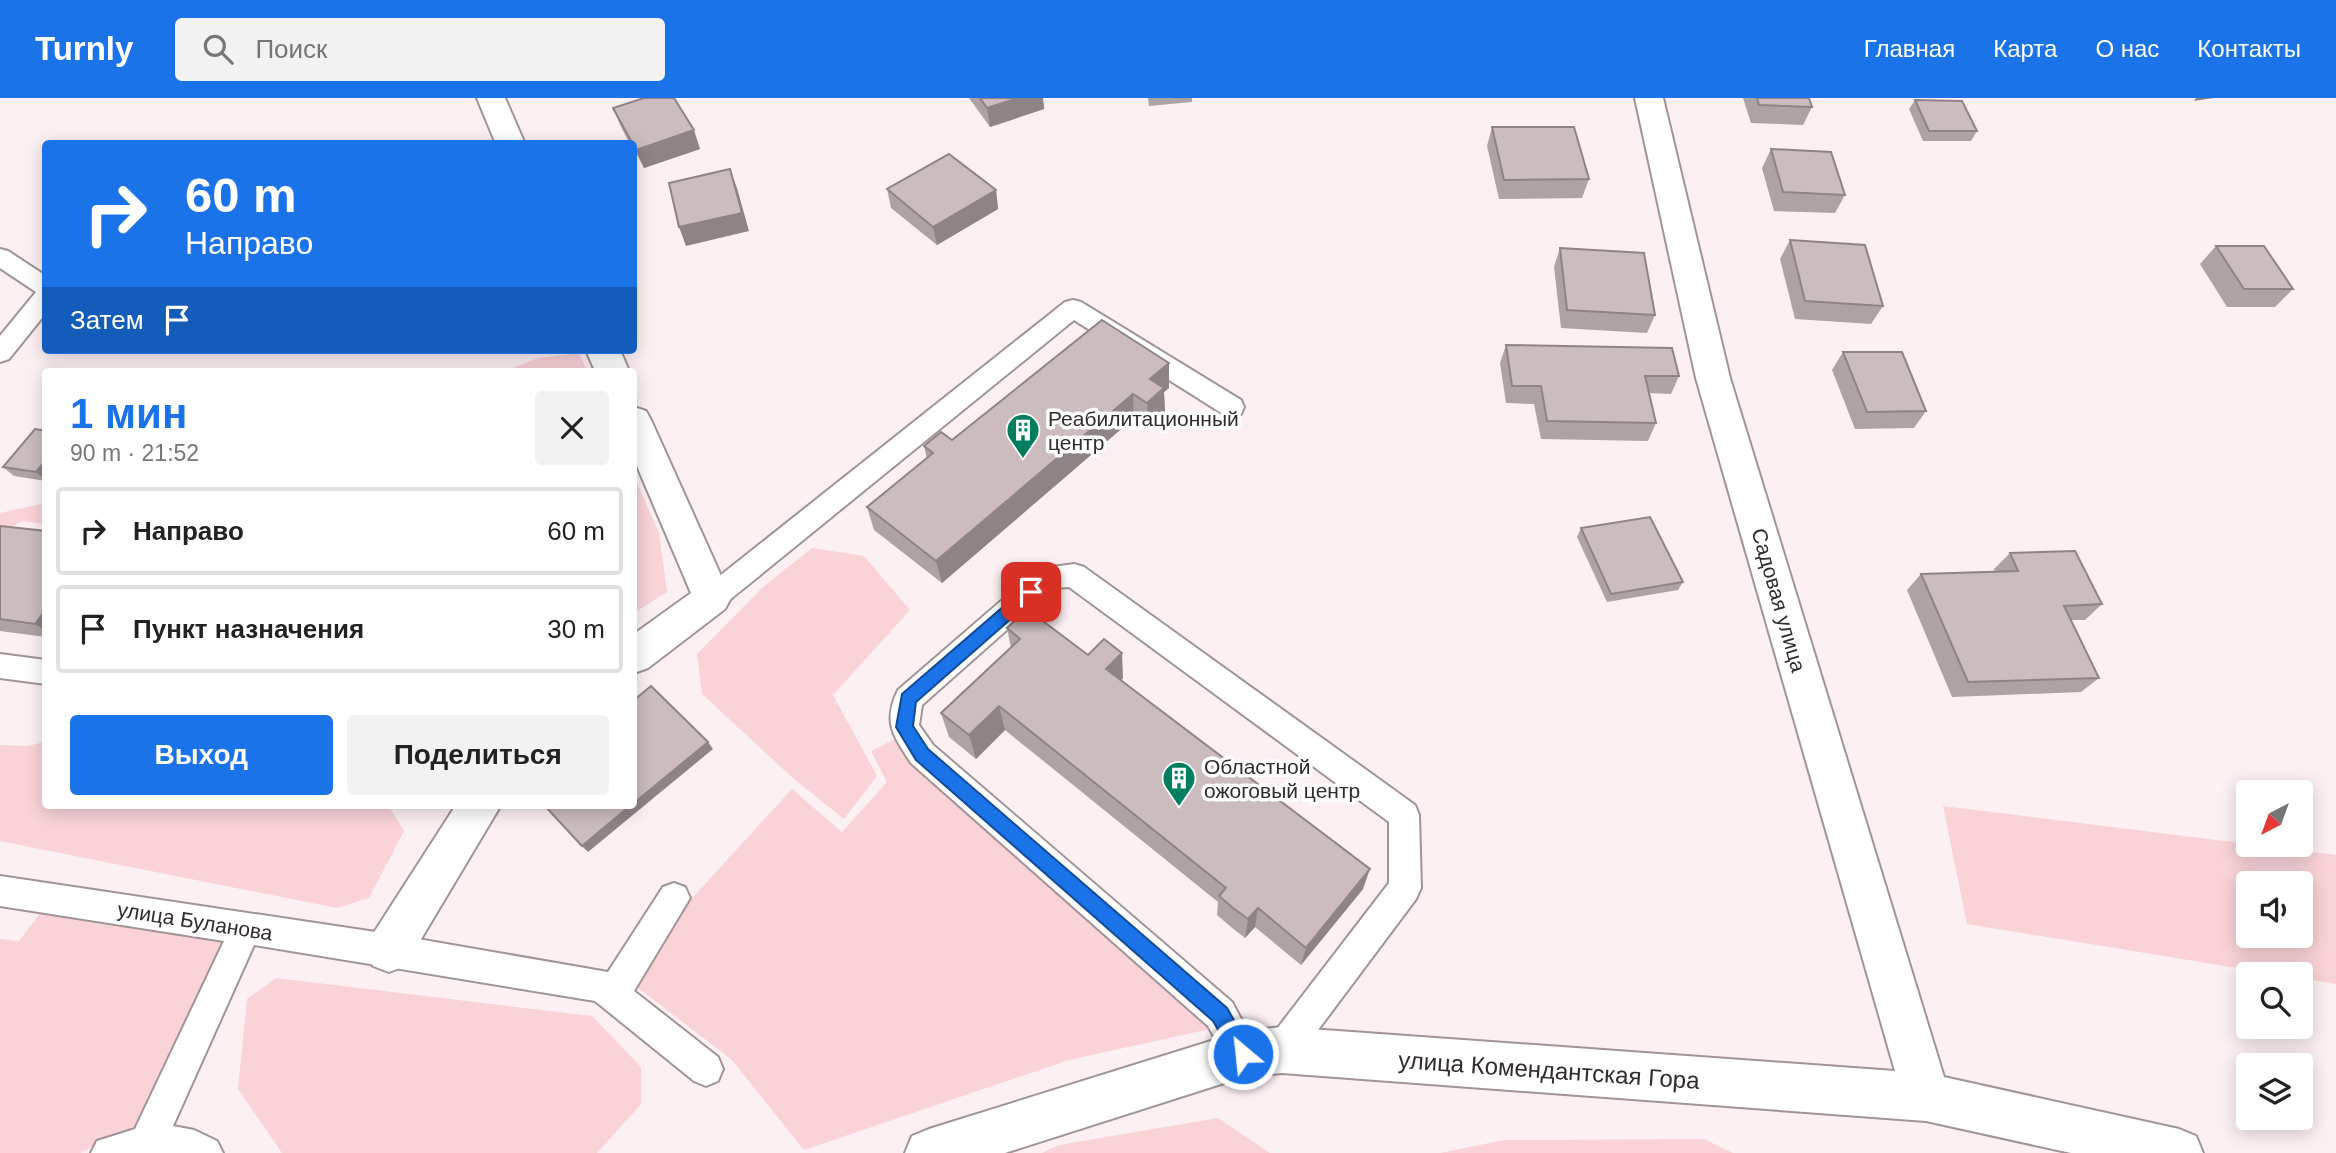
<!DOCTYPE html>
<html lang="ru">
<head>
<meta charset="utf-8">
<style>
	:root { --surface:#fff; --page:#f2f2f2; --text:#222; --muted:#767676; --line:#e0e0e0; --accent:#1a73e8 }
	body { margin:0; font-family:Arial,sans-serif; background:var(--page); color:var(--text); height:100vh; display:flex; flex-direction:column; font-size:26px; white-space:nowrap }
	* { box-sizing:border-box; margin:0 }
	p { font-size:23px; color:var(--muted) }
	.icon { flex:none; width:38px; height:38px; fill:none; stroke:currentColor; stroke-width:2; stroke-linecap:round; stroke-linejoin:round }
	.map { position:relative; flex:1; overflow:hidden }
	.side { position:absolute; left:42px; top:270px; width:595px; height:441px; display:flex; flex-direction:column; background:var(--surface); border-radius:7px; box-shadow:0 4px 18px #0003 }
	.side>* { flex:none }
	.top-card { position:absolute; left:42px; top:42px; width:595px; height:214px; border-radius:7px; box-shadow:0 4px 18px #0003; background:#1a73e8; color:#fff; overflow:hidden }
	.needle { width:46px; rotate:221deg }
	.controls { position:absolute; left:2236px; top:682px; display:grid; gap:14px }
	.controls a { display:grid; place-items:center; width:77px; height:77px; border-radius:7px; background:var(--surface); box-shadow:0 4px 18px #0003; font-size:35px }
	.pin { position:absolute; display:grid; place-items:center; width:60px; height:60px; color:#fff; margin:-30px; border-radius:14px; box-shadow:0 4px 10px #0006 }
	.me { position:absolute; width:77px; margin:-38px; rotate:332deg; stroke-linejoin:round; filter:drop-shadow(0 0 5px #0008) }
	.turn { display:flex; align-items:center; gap:24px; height:147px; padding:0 28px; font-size:32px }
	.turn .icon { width:91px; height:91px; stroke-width:2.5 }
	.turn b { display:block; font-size:49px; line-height:60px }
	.then { display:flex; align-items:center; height:66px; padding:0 28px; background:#0003; gap:14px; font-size:26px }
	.round { display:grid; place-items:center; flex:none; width:74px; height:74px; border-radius:7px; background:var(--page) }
	.headline { display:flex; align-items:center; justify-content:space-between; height:119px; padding:0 28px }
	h1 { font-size:42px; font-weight:700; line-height:52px; color:var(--accent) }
	.cta { display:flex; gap:14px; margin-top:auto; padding:14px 28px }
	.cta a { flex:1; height:80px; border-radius:7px; background:var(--accent); color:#fff; font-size:28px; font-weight:700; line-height:80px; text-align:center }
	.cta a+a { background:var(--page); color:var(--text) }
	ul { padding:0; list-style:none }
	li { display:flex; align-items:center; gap:21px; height:88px; margin:0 14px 10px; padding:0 14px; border:4px solid var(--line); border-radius:7px }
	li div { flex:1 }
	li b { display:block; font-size:26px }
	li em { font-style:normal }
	header { display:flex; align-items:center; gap:42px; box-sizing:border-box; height:98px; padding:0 35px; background:var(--accent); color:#fff }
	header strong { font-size:33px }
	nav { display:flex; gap:38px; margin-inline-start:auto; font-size:24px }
	.search { width:490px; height:63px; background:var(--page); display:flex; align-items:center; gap:18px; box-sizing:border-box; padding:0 24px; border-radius:7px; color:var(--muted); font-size:26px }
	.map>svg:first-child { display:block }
	.green { fill:#f9d3d8; fill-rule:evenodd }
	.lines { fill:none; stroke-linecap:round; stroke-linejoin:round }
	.service-casing { stroke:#a29395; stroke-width:4 }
	.minor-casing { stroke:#a29395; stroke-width:4 }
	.service { fill:#fff; fill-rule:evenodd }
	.minor { fill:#fff; fill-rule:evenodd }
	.wall { fill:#afa2a3 }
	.shaded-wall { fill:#8f8485 }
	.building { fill:#ccbcbe; stroke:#8f8485; stroke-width:2 }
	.route { fill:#1a73e8; stroke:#114b97; stroke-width:2 }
	.labels { text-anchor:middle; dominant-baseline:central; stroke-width:7; stroke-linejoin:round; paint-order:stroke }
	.poi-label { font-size:21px; fill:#312b2c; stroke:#fff; text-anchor:start }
	.street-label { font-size:21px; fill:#312b2c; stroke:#fff }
	.near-street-label { font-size:24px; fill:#312b2c; stroke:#fff }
</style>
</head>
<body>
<header>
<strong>Turnly</strong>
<div class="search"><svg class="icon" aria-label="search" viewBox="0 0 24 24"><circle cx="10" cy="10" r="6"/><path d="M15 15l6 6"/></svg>Поиск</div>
<nav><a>Главная</a><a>Карта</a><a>О нас</a><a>Контакты</a></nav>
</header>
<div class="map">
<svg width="2336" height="1055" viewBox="0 0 2336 1055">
	<rect width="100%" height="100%" fill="#fdf0f2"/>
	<g class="green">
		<polygon points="579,255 587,273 505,273 538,260"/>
		<polygon points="634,378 659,435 667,494 634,515"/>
		<polygon points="45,405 45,426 22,423 0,436 0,415"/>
		<polygon points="812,450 864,458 910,512 833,597 877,678 844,721 794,681 702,596 697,556 762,490"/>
		<polygon points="901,638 1219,929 1069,962 804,1052 732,962 637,889 685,808 792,691 842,734 887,684 871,653"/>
		<polygon points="45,644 46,707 388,707 404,733 369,800 337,810 0,743 0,647 27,648"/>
		<path d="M1943,708l393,49v129l-35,-6v-3h-21l-313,-51zM2249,786h52v52h-52z"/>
		<polygon points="45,809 229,844 139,1032 111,1039 80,1055 0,1055 0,841 19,843"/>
		<polygon points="276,880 592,918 641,969 641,1006 597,1055 282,1055 238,991 247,901"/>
		<polygon points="1218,1020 1270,1055 1042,1055 1059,1047"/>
		<polygon points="1704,1041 1733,1055 1440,1055 1504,1042"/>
	</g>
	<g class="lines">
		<defs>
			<g id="service">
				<polygon points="0,151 8,153 46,178 46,215 9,261 0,264 0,238 36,194 0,170"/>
				<polygon points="1073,202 1081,204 1241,302 1244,309 1241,316 1232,318 1223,316 1074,222 722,508 712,512 702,508 698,500 702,492 1065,204"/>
				<path d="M1074,466l10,3 331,238 4,10 2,73 -5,11 -122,163 -12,5 -12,-5 -5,-12 5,-12 119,-155v-61l-320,-235 -15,1 -132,117 -3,20 14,20 299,257 28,52 -5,12 -12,5 -12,-5 -23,-40 -297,-263c-17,-27 -29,-40 -13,-73l140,-121z"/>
				<polygon points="0,556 46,562 46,586 0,580"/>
				<polygon points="0,778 389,836 608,874 663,789 674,785 685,789 690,800 634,893 718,959 723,971 718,983 706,988 694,983 595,903 254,847 173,1028 194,1032 217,1043 223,1055 91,1055 97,1043 135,1031 224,843 0,808"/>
			</g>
			<g id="minor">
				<polygon points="477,0 505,0 525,46 496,46"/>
				<polygon points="1635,0 1663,0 1730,280 1944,979 2179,1031 2196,1038 2203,1055 2071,1055 1926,1023 1282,975 1243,979 1005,1055 905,1055 912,1038 929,1031 1243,933 1282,929 1895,973 1696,280"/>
				<polygon points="586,252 620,252 629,273 595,273"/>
				<polygon points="634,309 646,313 651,322 731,500 725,511 648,570 634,575 634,536 691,495 634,361"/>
				<polygon points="456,707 501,707 405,868 389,874 373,868 367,852 373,836"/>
			</g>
		</defs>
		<use href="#service" class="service-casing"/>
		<use href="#minor" class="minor-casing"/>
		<use href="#service" class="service"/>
		<use href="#minor" class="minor"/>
	</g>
	<g class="wall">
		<polygon points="969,0 1043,0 1044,11 990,29"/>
		<polygon points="1148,0 1192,0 1192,4 1149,8"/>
		<polygon points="1743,0 1809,0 1812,9 1803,27 1751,25"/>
		<polygon points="1915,2 1977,33 1971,43 1923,43 1909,11"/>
		<polygon points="613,10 700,51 644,70 634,51 634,46 630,46 621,29"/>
		<polygon points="1492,29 1589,81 1582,100 1499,101 1487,48"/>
		<polygon points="1771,51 1845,97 1835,115 1774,113 1762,70"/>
		<polygon points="887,91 996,92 998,111 937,147 891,110"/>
		<polygon points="1790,142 1883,208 1871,226 1795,221 1780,161"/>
		<polygon points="2216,148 2293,191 2275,209 2227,209 2200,166"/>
		<polygon points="1560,150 1655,217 1647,235 1561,230 1554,169"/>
		<polygon points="1506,247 1679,278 1671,296 1649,295 1656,325 1648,343 1541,341 1534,306 1506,305 1500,265"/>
		<polygon points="1843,254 1926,313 1914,330 1855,331 1832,272"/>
		<polygon points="1169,265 1169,290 1164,294 1165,315 1148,329 1134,320 942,485 874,432 867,409 927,361 924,348 952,342"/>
		<polygon points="46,333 46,383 14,378 3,369"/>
		<polygon points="0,428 46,433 46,539 0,533"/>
		<polygon points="1581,430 1683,484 1678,492 1607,504 1577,439"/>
		<polygon points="2010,455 2102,506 2085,522 2071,522 2099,580 2081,594 1952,599 1907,492 1921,476 1995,474 1994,471"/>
		<polygon points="1007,530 1088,557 1123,580 1121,583 1363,791 1301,867 1255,829 1245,840 1231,829 1217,817 1218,804 1005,632 976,661 949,639 941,615 1011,550"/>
	</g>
	<g class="shaded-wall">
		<polygon points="1018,0 1043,0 1044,11 990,29 987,10"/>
		<polygon points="2196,0 2214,0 2194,3"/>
		<polygon points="694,32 700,51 644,70 636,52"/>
		<polygon points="730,71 737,90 749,133 686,148 679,129"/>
		<polygon points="996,92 998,111 937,147 933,129"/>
		<polygon points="1169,265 1169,290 1164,294 1165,315 1148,329 1147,305 1150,281"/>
		<polygon points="1133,296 1134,320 942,485 936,463"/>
		<polygon points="46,362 46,382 36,374"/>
		<polygon points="46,511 46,533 35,526"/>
		<polygon points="1122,555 1123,580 1108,596 1106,571"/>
		<polygon points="999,608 1005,632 976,661 969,637"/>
		<polygon points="708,644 713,651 588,754 582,748 631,707 634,707 634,705"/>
		<polygon points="1370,771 1363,791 1301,867 1306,850"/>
		<polygon points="1258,810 1255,829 1245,840 1248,821"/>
	</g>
	<g class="building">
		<polygon points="644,0 674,0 694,32 636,52 613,10"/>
		<polygon points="980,0 1018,0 987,10"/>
		<polygon points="1757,0 1809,0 1812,9 1759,7"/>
		<polygon points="1915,2 1962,3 1977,33 1929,33"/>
		<polygon points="1492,29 1574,29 1589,81 1504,82"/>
		<polygon points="1771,51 1831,54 1845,97 1783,94"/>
		<polygon points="949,56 996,92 933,129 887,91"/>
		<polygon points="730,71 742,115 679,129 669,85"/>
		<polygon points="1790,142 1865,147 1883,208 1805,203"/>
		<polygon points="2216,148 2264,148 2293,191 2244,191"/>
		<polygon points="1560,150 1644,155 1655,217 1567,212"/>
		<polygon points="1102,222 1169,265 1150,281 1164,290 1147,305 1133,296 936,463 867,409 933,355 924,348 941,334 952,342"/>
		<polygon points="1506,247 1672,250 1679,278 1645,278 1656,325 1547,323 1541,288 1512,288"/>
		<polygon points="1843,254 1902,254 1926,313 1867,314"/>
		<polygon points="35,331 46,333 46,362 36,374 3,369"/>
		<polygon points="1650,419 1683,484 1611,496 1581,430"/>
		<polygon points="0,428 46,433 46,511 35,526 0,521"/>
		<polygon points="2075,453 2102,506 2064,508 2099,580 1968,584 1921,476 2018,473 2010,455"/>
		<polygon points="1027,511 1088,557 1104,541 1122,555 1106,571 1370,771 1306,850 1258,810 1248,821 1233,810 1219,798 1226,790 999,608 969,637 941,615 1020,541 1007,530"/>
		<polygon points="651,588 708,644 634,705 634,602"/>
		<polygon points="544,707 631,707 582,748"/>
	</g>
	<polygon class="route" points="1031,487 1037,489 1039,494 1037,498 916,604 913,628 928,651 1227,910 1250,950 1253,956 1250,963 1243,966 1236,963 1213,923 916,662 896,629 902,596 1026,489"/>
	<defs>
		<symbol id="building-pin" viewBox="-11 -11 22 30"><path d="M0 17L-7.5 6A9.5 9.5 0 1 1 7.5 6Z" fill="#007e5d" stroke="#fff"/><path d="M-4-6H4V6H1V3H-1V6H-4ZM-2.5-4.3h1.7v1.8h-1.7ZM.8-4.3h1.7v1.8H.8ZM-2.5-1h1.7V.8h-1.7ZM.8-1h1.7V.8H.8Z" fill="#fff"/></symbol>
	</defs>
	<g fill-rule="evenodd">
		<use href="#building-pin" x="1004" y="313" width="38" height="52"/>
		<use href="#building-pin" x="1160" y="661" width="38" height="52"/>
	</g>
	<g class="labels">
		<g class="poi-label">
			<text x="1048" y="320">Реабилитационный<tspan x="1048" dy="24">центр</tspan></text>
			<text x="1204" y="668">Областной<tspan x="1204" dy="24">ожоговый центр</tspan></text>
		</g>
		<g class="street-label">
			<text transform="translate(1779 502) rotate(74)">Садовая улица</text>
			<text transform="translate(195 823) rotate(9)">улица Буланова</text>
		</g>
		<g class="near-street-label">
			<text transform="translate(1549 972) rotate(4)">улица Комендантская Гора</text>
		</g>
	</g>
</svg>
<div class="controls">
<a><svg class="needle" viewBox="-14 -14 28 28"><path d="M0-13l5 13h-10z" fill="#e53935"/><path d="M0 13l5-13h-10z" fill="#767676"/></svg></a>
<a><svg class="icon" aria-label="sound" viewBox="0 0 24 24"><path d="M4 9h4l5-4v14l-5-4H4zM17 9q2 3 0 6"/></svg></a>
<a><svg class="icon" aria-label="search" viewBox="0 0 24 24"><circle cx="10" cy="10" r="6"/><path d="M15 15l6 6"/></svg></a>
<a><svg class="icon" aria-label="layers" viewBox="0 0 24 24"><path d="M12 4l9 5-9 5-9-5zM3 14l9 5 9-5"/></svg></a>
</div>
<div class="pin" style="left:1031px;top:494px;background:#d93025"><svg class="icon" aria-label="arrive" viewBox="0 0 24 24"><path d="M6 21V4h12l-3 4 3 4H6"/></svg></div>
<svg class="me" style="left:1243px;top:956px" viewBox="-20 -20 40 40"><circle r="17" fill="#1a73e8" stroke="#fff" stroke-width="3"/><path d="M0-11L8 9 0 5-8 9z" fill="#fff"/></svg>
<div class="top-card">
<div class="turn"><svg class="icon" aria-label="right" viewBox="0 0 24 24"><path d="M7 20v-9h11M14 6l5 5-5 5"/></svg><div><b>60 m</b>Направо</div></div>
<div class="then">Затем<svg class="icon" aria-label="arrive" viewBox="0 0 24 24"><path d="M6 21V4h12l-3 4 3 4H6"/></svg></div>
</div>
<section class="side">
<div class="headline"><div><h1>1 мин</h1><p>90 m · 21:52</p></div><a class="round"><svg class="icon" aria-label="close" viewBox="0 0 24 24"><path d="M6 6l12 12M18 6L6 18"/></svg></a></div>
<ul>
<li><svg class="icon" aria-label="right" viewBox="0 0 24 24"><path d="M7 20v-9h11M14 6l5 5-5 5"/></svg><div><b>Направо</b></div><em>60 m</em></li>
<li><svg class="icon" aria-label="arrive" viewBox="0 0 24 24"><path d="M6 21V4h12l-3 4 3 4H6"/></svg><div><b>Пункт назначения</b></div><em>30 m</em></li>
</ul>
<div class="cta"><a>Выход</a><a>Поделиться</a></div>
</section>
</div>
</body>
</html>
